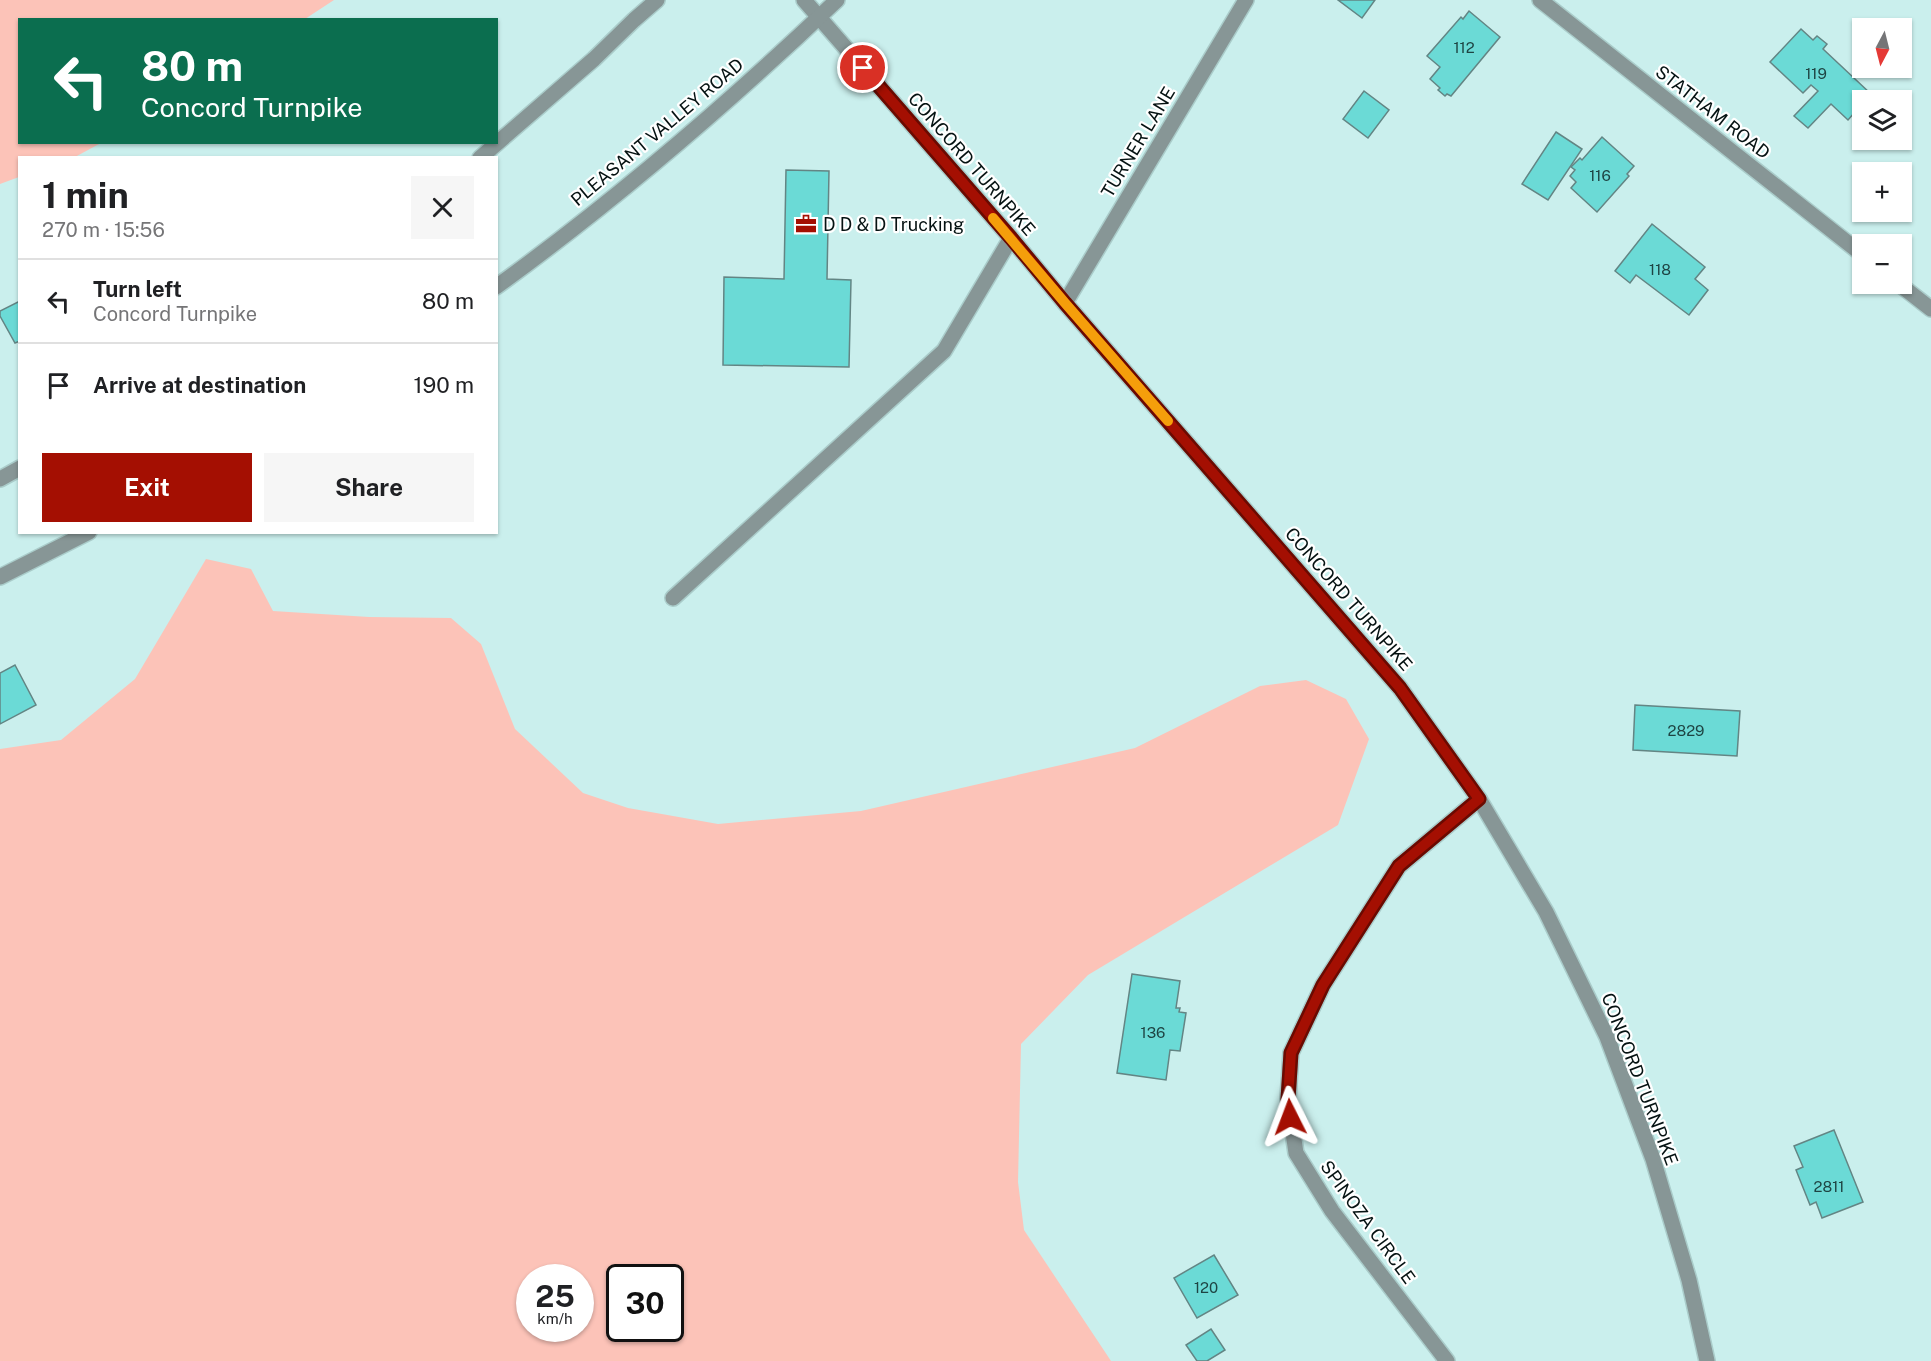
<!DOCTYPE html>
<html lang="en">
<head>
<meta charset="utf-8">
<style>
	:root { --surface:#fff; --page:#f6f6f6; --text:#202124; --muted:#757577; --line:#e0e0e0; --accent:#a40f02 }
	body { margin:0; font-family:"Public Sans",sans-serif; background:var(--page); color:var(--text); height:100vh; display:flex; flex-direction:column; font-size:22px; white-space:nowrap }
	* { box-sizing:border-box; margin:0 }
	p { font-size:20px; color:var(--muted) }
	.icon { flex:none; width:33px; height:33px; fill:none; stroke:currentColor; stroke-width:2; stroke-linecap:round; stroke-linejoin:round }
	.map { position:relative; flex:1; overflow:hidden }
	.panel { position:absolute; left:18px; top:156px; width:480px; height:378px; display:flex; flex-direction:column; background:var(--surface); border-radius:0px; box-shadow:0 2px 4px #0004 }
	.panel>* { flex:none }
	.top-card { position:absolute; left:18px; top:18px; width:480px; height:126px; border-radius:0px; box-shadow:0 2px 4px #0004; background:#0b6e4f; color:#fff; overflow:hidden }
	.needle { width:39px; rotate:187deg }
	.fabs { position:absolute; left:1852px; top:18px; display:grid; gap:12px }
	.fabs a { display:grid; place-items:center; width:60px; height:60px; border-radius:0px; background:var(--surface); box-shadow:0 2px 4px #0004; font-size:30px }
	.speed { position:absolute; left:516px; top:1264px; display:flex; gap:12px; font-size:30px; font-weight:700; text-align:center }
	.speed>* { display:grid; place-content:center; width:78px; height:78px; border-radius:50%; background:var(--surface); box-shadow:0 2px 4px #0004; line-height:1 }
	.speed small { font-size:15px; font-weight:400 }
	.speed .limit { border:3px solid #111; border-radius:9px; background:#fff; color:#111 }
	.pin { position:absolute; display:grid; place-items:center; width:51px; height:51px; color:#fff; margin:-26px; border:3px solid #fff; border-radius:50%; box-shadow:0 2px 6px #0007 }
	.me { position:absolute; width:66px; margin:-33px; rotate:357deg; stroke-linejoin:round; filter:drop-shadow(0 0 4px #0008) }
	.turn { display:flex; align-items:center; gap:21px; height:126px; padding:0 24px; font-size:27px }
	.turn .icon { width:78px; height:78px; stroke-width:2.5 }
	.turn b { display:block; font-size:42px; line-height:51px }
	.round { display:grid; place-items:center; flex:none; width:63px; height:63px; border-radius:0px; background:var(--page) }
	.headline { display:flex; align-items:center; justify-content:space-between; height:102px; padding:0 24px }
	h1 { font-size:36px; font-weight:700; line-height:45px }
	.action { display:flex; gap:12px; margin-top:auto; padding:12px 24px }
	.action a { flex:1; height:69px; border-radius:0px; background:var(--accent); color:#fff; font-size:24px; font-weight:700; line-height:69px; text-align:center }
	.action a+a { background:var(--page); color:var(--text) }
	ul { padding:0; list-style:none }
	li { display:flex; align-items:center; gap:18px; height:84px; padding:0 24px; border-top:2px solid var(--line) }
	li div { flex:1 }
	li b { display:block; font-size:22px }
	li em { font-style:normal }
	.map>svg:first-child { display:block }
	.green { fill:#fcc3b8; fill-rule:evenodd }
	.building { fill:#6bdad6; stroke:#638584; stroke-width:1.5 }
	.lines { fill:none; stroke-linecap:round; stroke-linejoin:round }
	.minor-casing { stroke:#aaccca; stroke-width:18 }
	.minor { stroke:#879696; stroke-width:15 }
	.route-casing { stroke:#6b0a01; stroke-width:15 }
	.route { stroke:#a40f02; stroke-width:10 }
	.slow { stroke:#f59e0b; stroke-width:10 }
	.labels { text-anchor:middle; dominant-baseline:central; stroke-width:4.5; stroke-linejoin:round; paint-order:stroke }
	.number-label { font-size:15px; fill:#1e4443 }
	.street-label { font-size:18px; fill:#051212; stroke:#fff }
	.poi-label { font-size:18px; fill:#051212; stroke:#fff; text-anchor:start }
</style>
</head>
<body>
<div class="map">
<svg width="1931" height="1361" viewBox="0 0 1931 1361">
	<rect width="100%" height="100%" fill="#caefed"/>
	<g class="green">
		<polygon points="0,0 334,0 305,19 20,20 20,142 101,143 75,157 20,158 19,177 0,184"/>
		<path d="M206,559l45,10 22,42 96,6 82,1 30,26 34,85 68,64 45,15 90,16 143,-13 274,-63 125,-62 46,-6 40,19 23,40 -31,86 -250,150 -67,69 -3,138 6,48 87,131h-1111v-612l61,-9 74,-61zM530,1278h50v51h-50zM620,1278h50v51h-50z"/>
	</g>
	<g class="building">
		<polygon points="1338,0 1375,0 1362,18"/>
		<polygon points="1469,11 1500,37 1451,96 1447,94 1445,96 1438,90 1440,88 1430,79 1440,67 1427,56 1461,17 1463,19"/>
		<polygon points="1801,29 1813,40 1817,36 1827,44 1823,49 1871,94 1865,100 1863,100 1863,103 1848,120 1831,104 1808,128 1794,116 1818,91 1811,85 1803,93 1770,62"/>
		<polygon points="1364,91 1389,110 1368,138 1343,119"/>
		<polygon points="1556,132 1582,149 1548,200 1522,184"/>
		<polygon points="1602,137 1634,166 1627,174 1629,176 1597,212 1571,188 1576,182 1570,176 1575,170 1571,167 1580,158 1582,160"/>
		<polygon points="786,170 829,171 827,279 851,280 849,367 723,365 724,277 784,279"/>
		<polygon points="1652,224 1705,267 1695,279 1708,290 1689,315 1636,275 1630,283 1615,271"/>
		<polygon points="20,301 20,341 15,343 0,316 0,311"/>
		<polygon points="15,665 36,705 0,724 0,673"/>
		<polygon points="1635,705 1740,711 1737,756 1633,750"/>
		<polygon points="1132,974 1180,981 1176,1008 1180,1008 1179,1012 1186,1013 1180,1051 1170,1050 1166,1080 1117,1073"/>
		<polygon points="1834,1130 1863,1202 1822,1218 1816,1202 1810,1205 1796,1170 1803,1167 1794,1146"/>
		<polygon points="1214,1255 1238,1295 1197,1318 1174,1278"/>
		<polygon points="1211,1329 1225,1350 1207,1361 1197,1361 1186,1345"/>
	</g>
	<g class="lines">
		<defs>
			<g id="minor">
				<polyline points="804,0 1011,238 1065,303 1400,688 1479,799 1546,912 1607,1037 1653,1159 1689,1280 1707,1361"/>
				<polyline points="1540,0 1863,255"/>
				<polyline points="480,158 594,59 634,20 657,0"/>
				<polyline points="1899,284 1931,309"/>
				<path d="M496,287c120,-87 234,-185 341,-287"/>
				<polyline points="1065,303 1246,0"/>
				<polyline points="0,479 20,468"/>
				<polyline points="0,577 89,532"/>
				<polyline points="673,598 944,351 1011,238"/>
				<polyline points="1447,1361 1332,1211 1296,1153 1288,1099 1291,1053 1323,985 1399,866 1479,799"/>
			</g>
		</defs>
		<use href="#minor" class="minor-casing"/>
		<use href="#minor" class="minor"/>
	</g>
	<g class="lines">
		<defs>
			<polyline id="route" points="863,68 1011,238 1065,303 1400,688 1479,799 1399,866 1323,985 1291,1053 1288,1099 1290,1117"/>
		</defs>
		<use href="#route" class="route-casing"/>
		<use href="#route" class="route"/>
		<polyline class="slow" points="993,218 1065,303 1168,421"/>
	</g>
	<defs>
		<symbol id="office-bare" viewBox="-9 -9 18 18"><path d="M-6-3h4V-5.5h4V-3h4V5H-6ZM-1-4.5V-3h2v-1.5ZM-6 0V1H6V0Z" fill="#a40f02" stroke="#fff" stroke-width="2.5" paint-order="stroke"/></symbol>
	</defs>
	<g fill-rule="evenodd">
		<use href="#office-bare" x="791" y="209" width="30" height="30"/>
	</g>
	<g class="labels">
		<g class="number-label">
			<text x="1464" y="47">112</text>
			<text x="1816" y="73">119</text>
			<text x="1600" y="175">116</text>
			<text x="1660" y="269">118</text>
			<text x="1686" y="730">2829</text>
			<text x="1153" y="1032">136</text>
			<text x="1829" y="1186">2811</text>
			<text x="1206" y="1287">120</text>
		</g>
		<g class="street-label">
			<text transform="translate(1713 112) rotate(38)">STATHAM ROAD</text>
			<text transform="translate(657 132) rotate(-40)">PLEASANT VALLEY ROAD</text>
			<text transform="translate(1138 142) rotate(-59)">TURNER LANE</text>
			<text transform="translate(972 164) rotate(49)">CONCORD TURNPIKE</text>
			<text transform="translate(1349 599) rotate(49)">CONCORD TURNPIKE</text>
			<text transform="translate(1640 1079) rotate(69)">CONCORD TURNPIKE</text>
			<text transform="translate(1368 1222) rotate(54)">SPINOZA CIRCLE</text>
		</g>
		<g class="poi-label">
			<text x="823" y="224">D D &amp; D Trucking</text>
		</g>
	</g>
</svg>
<div class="fabs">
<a><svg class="needle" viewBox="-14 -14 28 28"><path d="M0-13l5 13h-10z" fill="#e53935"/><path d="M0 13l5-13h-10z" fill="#757577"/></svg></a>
<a><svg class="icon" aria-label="layers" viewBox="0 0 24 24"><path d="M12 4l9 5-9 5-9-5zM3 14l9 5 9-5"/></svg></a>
<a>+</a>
<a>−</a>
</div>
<div class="speed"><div>25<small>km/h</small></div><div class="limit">30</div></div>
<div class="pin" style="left:863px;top:68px;background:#d93025"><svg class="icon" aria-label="arrive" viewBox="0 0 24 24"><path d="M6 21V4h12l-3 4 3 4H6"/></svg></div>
<svg class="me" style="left:1290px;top:1117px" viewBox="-20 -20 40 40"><path d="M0-17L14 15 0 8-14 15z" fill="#a40f02" stroke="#fff" stroke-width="4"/></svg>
<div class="top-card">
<div class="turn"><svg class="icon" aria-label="left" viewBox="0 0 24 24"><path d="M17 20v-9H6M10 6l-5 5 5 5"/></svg><div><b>80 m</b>Concord Turnpike</div></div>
</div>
<section class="panel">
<div class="headline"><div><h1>1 min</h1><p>270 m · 15:56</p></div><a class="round"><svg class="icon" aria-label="close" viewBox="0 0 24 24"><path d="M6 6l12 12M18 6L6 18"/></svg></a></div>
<ul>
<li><svg class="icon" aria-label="left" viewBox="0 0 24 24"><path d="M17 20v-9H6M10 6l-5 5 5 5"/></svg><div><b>Turn left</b><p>Concord Turnpike</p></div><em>80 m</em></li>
<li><svg class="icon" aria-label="arrive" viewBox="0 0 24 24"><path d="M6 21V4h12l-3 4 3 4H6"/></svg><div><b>Arrive at destination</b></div><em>190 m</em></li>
</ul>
<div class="action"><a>Exit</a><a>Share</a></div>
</section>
</div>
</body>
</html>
